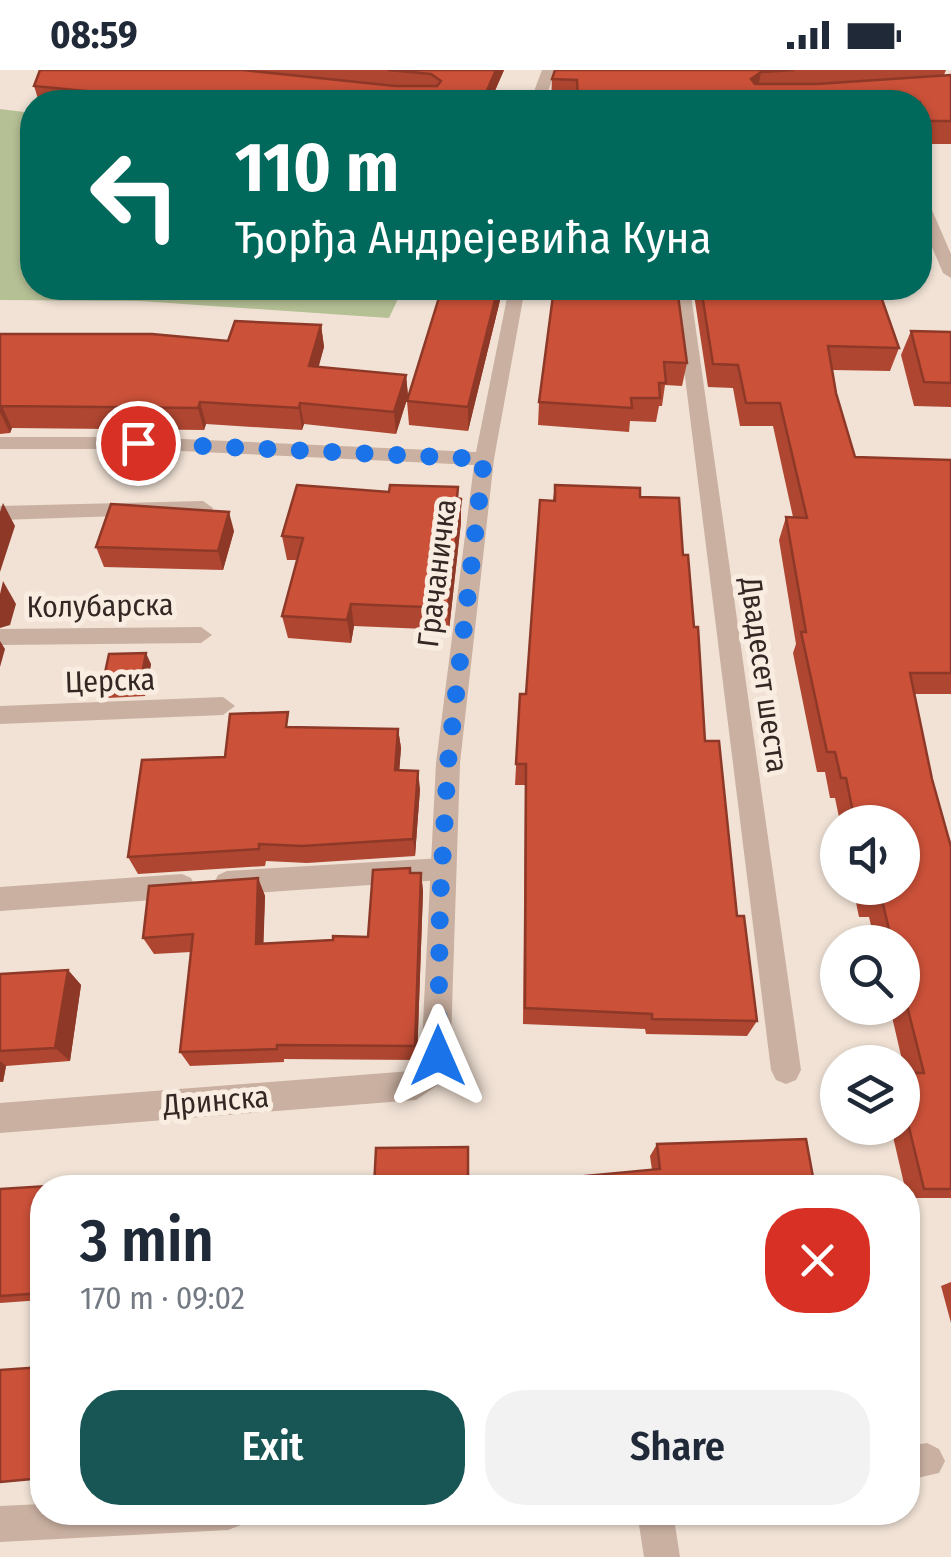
<!DOCTYPE html>
<html lang="en">
<head>
<meta charset="utf-8">
<style>
	:root { --surface:#fff; --page:#f2f2f3; --text:#1f2937; --muted:#747a83; --accent:#185655 }
	body { margin:0; font-family:"Fira Sans Condensed",sans-serif; background:var(--page); color:var(--text); height:100vh; display:flex; flex-direction:column; font-size:38px; white-space:nowrap }
	* { box-sizing:border-box; margin:0 }
	p { font-size:32px; color:var(--muted) }
	.icon { flex:none; width:55px; height:55px; fill:none; stroke:currentColor; stroke-width:2; stroke-linecap:round; stroke-linejoin:round }
	.map { position:relative; flex:1; overflow:hidden }
	.details { position:absolute; left:30px; top:1105px; width:890px; height:350px; display:flex; flex-direction:column; background:var(--surface); border-radius:40px; box-shadow:0 2px 8px #0004 }
	.details>* { flex:none }
	.guide { position:absolute; left:20px; top:20px; width:912px; height:210px; border-radius:40px; box-shadow:0 2px 8px #0004; background:#00695c; color:#fff; overflow:hidden }
	.tools { position:absolute; left:820px; top:735px; display:grid; gap:20px }
	.tools a { display:grid; place-items:center; width:100px; height:100px; border-radius:50%; background:var(--surface); box-shadow:0 2px 8px #0004; font-size:50px }
	.pin { position:absolute; display:grid; place-items:center; width:85px; height:85px; color:#fff; margin:-42px; border:5px solid #fff; border-radius:50%; box-shadow:0 2px 10px #0007 }
	.me { position:absolute; width:110px; margin:-55px; rotate:0deg; stroke-linejoin:round; filter:drop-shadow(0 0 8px #0008) }
	.turn { display:flex; align-items:center; gap:35px; height:210px; padding:0 50px; font-size:45px }
	.turn .icon { width:130px; height:130px; stroke-width:2.5 }
	.turn b { display:block; font-size:70px; line-height:85px }
	.round { display:grid; place-items:center; flex:none; width:105px; height:105px; border-radius:40px; background:var(--page) }
	.summary { display:flex; align-items:center; justify-content:space-between; height:170px; padding:0 50px }
	h1 { font-size:60px; font-weight:600; line-height:75px }
	.button { display:flex; gap:20px; margin-top:auto; padding:20px 50px }
	.button a { flex:1; height:115px; border-radius:40px; background:var(--accent); color:#fff; font-size:40px; font-weight:600; line-height:115px; text-align:center }
	.button a+a { background:var(--page); color:var(--text) }
	.status { display:flex; justify-content:space-between; align-items:center; height:70px; padding:0 50px; background:var(--surface); direction:ltr }
	.status svg { height:28px; fill:currentColor }
	.map>svg:first-child { display:block }
	.green { fill:#b5c095 }
	.lines { fill:none; stroke-linecap:round; stroke-linejoin:round }
	.service { fill:#c9b0a1; fill-rule:evenodd }
	.minor { fill:#c9b0a1; fill-rule:evenodd }
	.wall { fill:#af4631 }
	.shaded-wall { fill:#8e3928 }
	.building { fill:#cb5139; stroke:#8e3928; stroke-width:2.5 }
	.route { stroke:#1a73e8; stroke-width:18; stroke-dasharray:0 32.4 }
	.labels { text-anchor:middle; dominant-baseline:central; stroke-width:10; stroke-linejoin:round; paint-order:stroke }
	.street-label { font-size:30px; fill:#332824; stroke:#f9ece1 }
</style>
</head>
<body>
<div class="status"><b>08:59</b><svg viewBox="0 0 49 12"><path d="M0 12V9h3v3zM5 12V6h3v6zM10 12V3h3v9zM15 12V0h3v12zM26 1h20v11H26zM47 4h2v5h-2z"/></svg></div>
<div class="map">
<svg width="951" height="1487" viewBox="0 0 951 1487">
	<rect width="100%" height="100%" fill="#f1e2d5"/>
	<polygon class="green" points="0,39 32,43 32,218 403,218 389,248 140,231 0,230"/>
	<g class="lines">
		<g class="service">
			<polygon points="442,788 451,791 455,799 451,807 442,810 227,825 218,821 214,813 218,805 227,801"/>
			<polygon points="182,804 191,808 195,816 191,824 182,828 0,841 0,817"/>
		</g>
		<g class="minor">
			<polygon points="542,0 556,0 544,32 530,32"/>
			<polygon points="920,126 928,131 951,184 951,208 943,203 920,149"/>
			<polygon points="509,218 525,218 494,389 460,693 450,1000 445,1010 416,1030 0,1063 0,1033 411,1001 421,993 436,693 474,395 138,379 0,379 0,367 138,367 476,382"/>
			<polygon points="674,218 690,218 801,1000 796,1010 786,1014 776,1010 771,1000"/>
			<polygon points="203,431 213,438 210,443 0,450 0,436"/>
			<polygon points="201,557 212,565 201,573 0,575 0,559"/>
			<polygon points="223,627 235,636 223,645 0,654 0,636"/>
			<polygon points="927,1373 939,1379 945,1391 939,1403 908,1410 908,1376"/>
			<polygon points="42,1434 42,1442 246,1442 241,1455 228,1460 0,1472 0,1436"/>
			<polygon points="637,1442 673,1442 680,1487 644,1487"/>
		</g>
	</g>
	<g class="wall">
		<polygon points="40,0 504,0 490,32 39,32 34,16"/>
		<polygon points="555,0 946,0 944,5 951,5 951,74 920,74 920,32 551,32 552,9"/>
		<polygon points="442,218 503,218 468,361 409,355 407,331"/>
		<polygon points="554,218 687,293 682,316 665,315 662,336 659,336 656,352 630,351 629,362 538,355 539,332"/>
		<polygon points="693,218 878,218 899,278 890,301 832,300 836,323 855,387 951,390 951,624 914,624 932,709 951,777 951,1128 908,1128 908,1118 905,1118 891,1058 902,1058 902,1003 905,1003 890,938 902,938 902,872 875,872 869,847 859,847 853,818 902,818 902,752 840,752 835,728 830,728 825,702 817,702 793,583 796,574 779,470 786,447 793,447 773,356 740,356 733,318 708,317"/>
		<polygon points="321,255 324,277 318,297 406,305 408,326 396,364 304,354 302,360 206,354 204,360 12,358 10,363 0,364 0,264 228,271"/>
		<polygon points="911,261 951,262 951,337 914,336 901,285"/>
		<polygon points="555,415 640,427 683,485 705,671 757,951 747,966 646,964 645,959 523,954 525,715 515,715 520,624 526,624"/>
		<polygon points="458,428 461,429 461,452 449,560 354,556 351,573 288,568 282,546 297,490 287,490 282,466"/>
		<polygon points="234,461 223,500 104,497 96,477"/>
		<polygon points="151,594 145,626 108,628 102,617"/>
		<polygon points="291,657 398,659 401,678 399,700 420,719 415,786 307,793 266,791 265,796 138,804 128,787 225,687"/>
		<polygon points="411,803 421,803 423,821 417,990 284,989 284,992 190,996 180,982 191,882 154,884 143,868 258,808 265,826 263,873 333,870 368,867"/>
		<polygon points="68,900 81,915 70,991 6,996 3,1012 0,1012 0,904"/>
		<polygon points="657,1074 815,1118 469,1117 652,1100 650,1086"/>
		<polygon points="111,1112 118,1118 42,1118 42,1230 0,1233 0,1119"/>
		<polygon points="951,1212 951,1253 941,1216"/>
	</g>
	<g class="shaded-wall">
		<polygon points="496,0 504,0 490,32 482,32"/>
		<polygon points="761,2 757,24 751,9"/>
		<polygon points="498,218 503,218 468,361 468,337"/>
		<polygon points="321,255 324,277 313,318 309,296"/>
		<polygon points="406,305 408,326 396,364 394,342"/>
		<polygon points="200,332 206,354 204,360 198,338"/>
		<polygon points="300,333 304,354 302,360 299,338"/>
		<polygon points="2,336 12,358 10,363 0,342"/>
		<polygon points="461,429 461,452 449,560 448,538"/>
		<polygon points="3,433 15,456 0,502 0,442"/>
		<polygon points="229,442 234,461 223,500 218,481"/>
		<polygon points="3,511 16,534 10,555 0,558 0,524"/>
		<polygon points="351,534 354,556 351,573 347,550"/>
		<polygon points="0,571 5,579 0,597"/>
		<polygon points="146,583 151,594 145,626 140,615"/>
		<polygon points="398,659 401,678 398,719 395,700"/>
		<polygon points="418,701 420,719 415,786 413,769"/>
		<polygon points="421,803 423,821 417,990 415,976"/>
		<polygon points="258,808 265,826 263,890 256,874"/>
		<polygon points="68,900 81,915 70,991 55,978"/>
		<polygon points="0,991 6,996 3,1012 0,1010"/>
	</g>
	<g class="building">
		<polygon points="40,0 243,0 395,16 437,16 441,11 431,4 388,0 496,0 482,32 198,32 34,16"/>
		<polygon points="555,0 794,0 761,2 751,9 755,14 817,14 951,5 951,51 920,51 920,32 578,32 577,10 552,9"/>
		<polygon points="442,218 498,218 468,337 407,331"/>
		<polygon points="554,218 677,218 687,293 664,292 666,313 659,313 660,328 631,328 632,338 539,332"/>
		<polygon points="701,218 878,218 899,278 828,276 836,323 855,387 951,390 951,603 910,603 932,709 951,777 951,1119 924,1119 902,1029 902,1003 924,1003 902,916 902,872 892,872 882,830 872,830 869,818 902,818 902,752 855,752 846,708 841,708 835,682 827,682 801,562 806,562 786,447 807,448 780,333 746,333 738,295 713,294"/>
		<polygon points="235,251 321,255 309,296 406,305 394,342 300,333 299,338 200,332 198,338 2,336 0,342 0,264 152,264 228,271"/>
		<polygon points="911,261 951,262 951,313 924,312"/>
		<polygon points="297,415 389,422 390,415 458,417 457,428 461,429 448,538 351,534 347,550 282,546 303,468 282,466"/>
		<polygon points="555,415 640,418 640,427 679,428 683,485 688,485 694,557 698,557 705,671 719,671 737,846 744,846 757,951 652,949 652,944 525,938 526,694 516,694 520,624 526,624 540,430 555,431"/>
		<polygon points="111,434 229,442 218,481 96,477"/>
		<polygon points="146,583 140,615 102,617 109,584"/>
		<polygon points="288,642 286,657 398,659 395,700 418,701 413,769 302,776 259,774 259,779 128,787 142,690 225,687 230,644"/>
		<polygon points="410,798 410,803 421,803 415,976 277,975 277,979 180,982 193,864 143,868 149,816 258,808 256,874 333,870 333,866 368,867 373,800"/>
		<polygon points="68,900 55,978 0,981 0,904"/>
		<polygon points="806,1069 815,1118 374,1118 376,1078 468,1077 468,1117 660,1099 657,1074"/>
		<polygon points="111,1112 110,1118 42,1118 42,1223 0,1226 0,1119"/>
		<polygon points="42,1297 42,1408 0,1412 0,1300"/>
	</g>
	<g class="lines">
		<polyline class="route" points="138,373 484,389 448,692 440,831 438,986"/>
	</g>
	<g class="labels">
		<g class="street-label">
			<text transform="translate(437 503) rotate(-83)">Грачаничка</text>
			<text transform="translate(100 536) rotate(-1)">Колубарска</text>
			<text transform="translate(764 605) rotate(82)">Двадесет шеста</text>
			<text transform="translate(110 611) rotate(-2)">Церска</text>
			<text transform="translate(216 1031) rotate(-5)">Дринска</text>
		</g>
	</g>
</svg>
<div class="tools">
<a><svg class="icon" aria-label="sound" viewBox="0 0 24 24"><path d="M4 9h4l5-4v14l-5-4H4zM17 9q2 3 0 6"/></svg></a>
<a><svg class="icon" aria-label="search" viewBox="0 0 24 24"><circle cx="10" cy="10" r="6"/><path d="M15 15l6 6"/></svg></a>
<a><svg class="icon" aria-label="layers" viewBox="0 0 24 24"><path d="M12 4l9 5-9 5-9-5zM3 14l9 5 9-5"/></svg></a>
</div>
<div class="pin" style="left:138px;top:373px;background:#d93025"><svg class="icon" aria-label="arrive" viewBox="0 0 24 24"><path d="M6 21V4h12l-3 4 3 4H6"/></svg></div>
<svg class="me" style="left:438px;top:986px" viewBox="-20 -20 40 40"><path d="M0-17L14 15 0 8-14 15z" fill="#1a73e8" stroke="#fff" stroke-width="4"/></svg>
<div class="guide">
<div class="turn"><svg class="icon" aria-label="left" viewBox="0 0 24 24"><path d="M17 20v-9H6M10 6l-5 5 5 5"/></svg><div><b>110 m</b>Ђорђа Андрејевића Куна</div></div>
</div>
<section class="details">
<div class="summary"><div><h1>3 min</h1><p>170 m · 09:02</p></div><a class="round" style="background:#d93025;color:#fff"><svg class="icon" aria-label="close" viewBox="0 0 24 24"><path d="M6 6l12 12M18 6L6 18"/></svg></a></div>
<div class="button"><a>Exit</a><a>Share</a></div>
</section>
</div>
</body>
</html>
